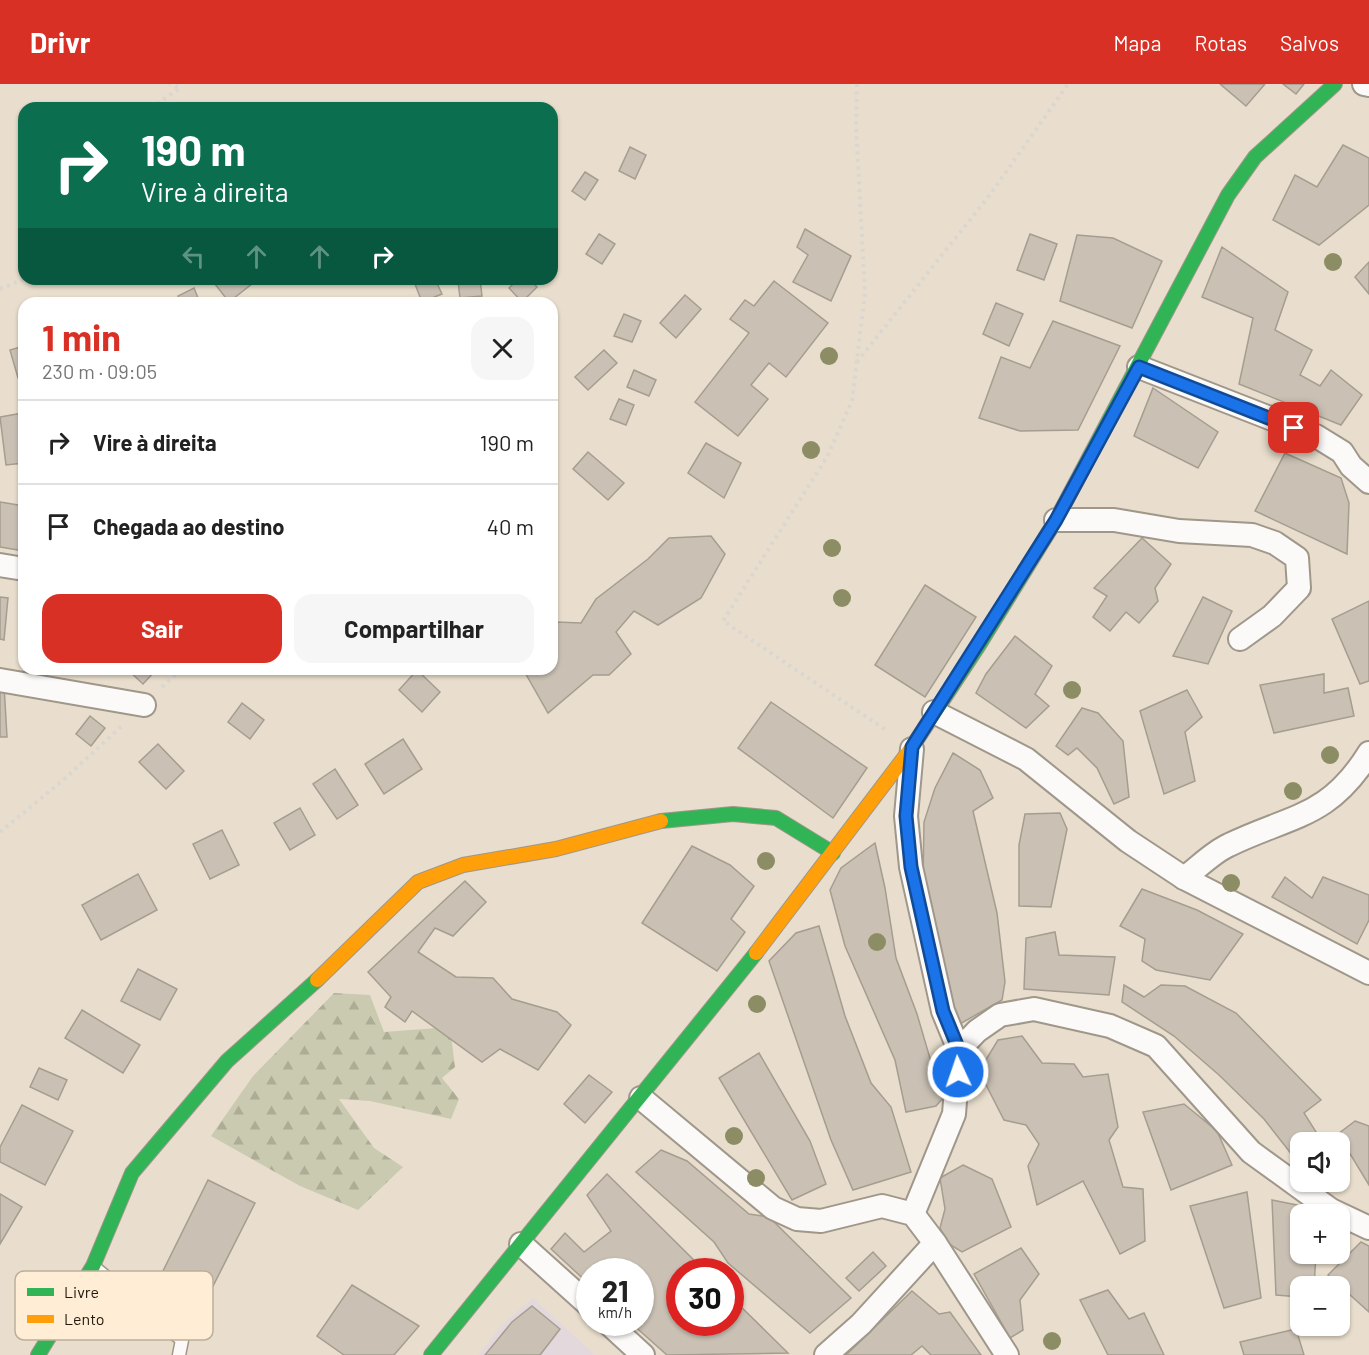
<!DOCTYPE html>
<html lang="pt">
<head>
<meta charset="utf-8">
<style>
	:root { --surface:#fff; --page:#f6f6f6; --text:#222; --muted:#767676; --line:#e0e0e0; --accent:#d93025 }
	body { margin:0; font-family:Barlow,sans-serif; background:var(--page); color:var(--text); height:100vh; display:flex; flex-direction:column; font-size:22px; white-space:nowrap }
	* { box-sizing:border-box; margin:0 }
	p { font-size:20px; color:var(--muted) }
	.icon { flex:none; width:33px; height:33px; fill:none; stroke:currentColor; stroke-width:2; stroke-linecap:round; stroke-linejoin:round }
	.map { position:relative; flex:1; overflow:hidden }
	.details { position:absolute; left:18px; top:213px; width:540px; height:378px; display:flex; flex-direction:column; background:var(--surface); border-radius:18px; box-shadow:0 2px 4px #0004 }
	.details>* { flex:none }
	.banner { position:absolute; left:18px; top:18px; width:540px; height:183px; border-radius:18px; box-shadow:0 2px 4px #0004; background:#0b6e4f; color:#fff; overflow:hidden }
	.buttons { position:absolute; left:1290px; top:1048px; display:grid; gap:12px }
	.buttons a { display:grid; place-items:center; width:60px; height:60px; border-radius:12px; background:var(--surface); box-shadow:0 2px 4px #0004; font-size:30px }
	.speed { position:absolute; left:576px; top:1174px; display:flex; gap:12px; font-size:30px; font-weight:700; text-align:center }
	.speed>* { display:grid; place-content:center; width:78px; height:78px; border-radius:50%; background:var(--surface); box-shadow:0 2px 4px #0004; line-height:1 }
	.speed small { font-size:15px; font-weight:400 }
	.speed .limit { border:9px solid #d22; background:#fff; color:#111 }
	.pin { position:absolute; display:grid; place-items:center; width:51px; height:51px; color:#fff; margin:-26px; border-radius:12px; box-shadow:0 3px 9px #0006 }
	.me { position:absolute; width:66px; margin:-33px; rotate:357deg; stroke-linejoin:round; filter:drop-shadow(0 0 4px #0008) }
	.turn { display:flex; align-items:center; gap:21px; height:126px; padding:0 24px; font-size:27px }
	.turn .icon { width:78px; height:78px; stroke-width:2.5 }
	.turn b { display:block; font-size:42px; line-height:51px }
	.lanes { display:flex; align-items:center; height:57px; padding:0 24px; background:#0003; justify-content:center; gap:30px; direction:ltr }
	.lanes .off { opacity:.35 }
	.round { display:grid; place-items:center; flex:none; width:63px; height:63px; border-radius:18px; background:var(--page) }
	.summary { display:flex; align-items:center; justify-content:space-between; height:102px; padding:0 24px }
	h1 { font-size:36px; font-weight:700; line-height:45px; color:var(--accent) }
	.primary-button { display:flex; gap:12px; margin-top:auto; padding:12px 24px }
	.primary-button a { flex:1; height:69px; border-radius:18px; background:var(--accent); color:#fff; font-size:24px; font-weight:700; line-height:69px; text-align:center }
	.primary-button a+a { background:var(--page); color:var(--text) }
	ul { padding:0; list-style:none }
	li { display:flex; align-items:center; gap:18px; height:84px; padding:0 24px; border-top:2px solid var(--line) }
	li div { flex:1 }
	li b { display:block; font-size:22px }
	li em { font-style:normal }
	header { display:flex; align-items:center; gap:36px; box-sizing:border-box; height:84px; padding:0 30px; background:var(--accent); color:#fff }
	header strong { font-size:28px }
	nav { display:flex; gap:33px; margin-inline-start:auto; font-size:21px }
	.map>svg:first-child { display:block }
	.education { fill:#e3d9dd }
	.forest { fill:url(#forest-firs) }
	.building { fill:#cac1b4; stroke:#a59d90; stroke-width:1.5 }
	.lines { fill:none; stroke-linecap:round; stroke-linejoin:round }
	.lane-casing { stroke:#9f978a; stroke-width:15 }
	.street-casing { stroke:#9f978a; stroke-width:26 }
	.fast-casing { stroke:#9f978a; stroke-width:16 }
	.slow-casing { stroke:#9f978a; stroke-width:16 }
	.path { stroke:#dad6d0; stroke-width:4; stroke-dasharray:3 4.5; stroke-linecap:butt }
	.lane { stroke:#fcfaf8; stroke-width:12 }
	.street { stroke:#fcfaf8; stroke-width:22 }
	.fast { stroke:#30b455; stroke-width:14 }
	.slow { stroke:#ff9f0a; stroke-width:14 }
	.tree { fill:#8c8d64 }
	.route-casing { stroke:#114b97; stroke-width:15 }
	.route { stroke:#1a73e8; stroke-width:10 }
	.key { fill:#ffeed5; stroke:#bcae99; stroke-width:1.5 }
	.key-label { font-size:16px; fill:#21190e }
</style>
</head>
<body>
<header>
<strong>Drivr</strong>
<nav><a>Mapa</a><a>Rotas</a><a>Salvos</a></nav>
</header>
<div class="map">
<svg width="1369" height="1271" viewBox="0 0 1369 1271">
	<defs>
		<pattern id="forest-firs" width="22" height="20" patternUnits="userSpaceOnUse" patternTransform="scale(1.5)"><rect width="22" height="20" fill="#cacab0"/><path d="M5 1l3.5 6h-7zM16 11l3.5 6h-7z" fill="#adad96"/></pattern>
	</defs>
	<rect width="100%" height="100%" fill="#e9decd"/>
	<polygon class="education" points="533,1214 595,1271 479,1271 501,1242"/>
	<polygon class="forest" points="334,909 370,911 384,948 450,943 455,983 442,994 459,1015 451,1035 370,1017 339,1015 374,1064 403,1083 358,1126 300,1102 211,1052 253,992"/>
	<g class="building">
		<polygon points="1220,0 1265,0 1246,22"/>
		<polygon points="1283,0 1304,0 1296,10"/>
		<polygon points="1343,61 1369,74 1369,121 1319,161 1273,136 1295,91 1317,103"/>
		<polygon points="630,63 646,71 635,95 619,87"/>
		<polygon points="585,88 598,96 585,116 572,107"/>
		<polygon points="805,145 851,172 831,217 793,198 808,171 797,163"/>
		<polygon points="599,150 615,160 602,180 586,170"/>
		<polygon points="1030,150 1057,160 1044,196 1017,186"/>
		<polygon points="1077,151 1113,154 1162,177 1132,244 1060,217"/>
		<polygon points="1222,163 1288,208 1275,246 1312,266 1300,291 1320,302 1331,286 1362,311 1341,341 1239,300 1253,234 1202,213"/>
		<polygon points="1369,178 1369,210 1355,193"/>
		<polygon points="211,195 250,195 253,199 229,218"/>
		<polygon points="413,195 435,195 442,210 422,218"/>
		<polygon points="480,195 482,212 460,214 458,197"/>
		<polygon points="518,195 529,195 537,203 522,218 509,204"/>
		<polygon points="774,197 828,239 786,293 769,279 751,301 768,315 738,352 695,318 749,249 730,235 745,216 754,222"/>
		<polygon points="194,204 200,219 181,219 178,212"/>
		<polygon points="685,211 701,225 676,254 660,239"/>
		<polygon points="996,219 1023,230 1009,262 983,250"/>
		<polygon points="624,230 641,237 632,258 614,252"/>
		<polygon points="1053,237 1120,262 1078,346 1020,347 979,334 1001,273 1030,284"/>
		<polygon points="24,262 24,293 18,294 10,266"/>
		<polygon points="604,266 617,279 588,306 575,293"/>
		<polygon points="634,286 656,296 649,312 627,303"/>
		<polygon points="1153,304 1218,348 1198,384 1134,352"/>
		<polygon points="619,315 634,321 626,341 610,335"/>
		<polygon points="23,329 24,379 6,381 0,333"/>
		<polygon points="706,359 741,379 724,414 688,389"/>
		<polygon points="588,368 624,399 608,416 573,385"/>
		<polygon points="1285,369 1341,394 1349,419 1347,470 1255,427"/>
		<polygon points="0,418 24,422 24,467 0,463"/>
		<polygon points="711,452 725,470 701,514 658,541 634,527 616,548 631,570 609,591 593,591 548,629 523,585 552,585 552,541 556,538 581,539 596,515 648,475 669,454"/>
		<polygon points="1142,454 1171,480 1155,504 1158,517 1139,539 1126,528 1110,547 1093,533 1107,512 1094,504"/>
		<polygon points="925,501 976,533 925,613 875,581"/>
		<polygon points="0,513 8,514 4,556 0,555"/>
		<polygon points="1203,513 1232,527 1208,580 1173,572"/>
		<polygon points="1369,517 1369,597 1360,600 1332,535"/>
		<polygon points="1015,552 1052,582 1035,610 1049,622 1026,644 976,609 986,590"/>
		<polygon points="127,585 157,585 143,600"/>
		<polygon points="417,586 440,608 422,628 399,606"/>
		<polygon points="1324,590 1324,609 1348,604 1354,632 1274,649 1260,601"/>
		<polygon points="0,601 4,601 7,653 0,653"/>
		<polygon points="1187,606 1202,633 1185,648 1195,697 1164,710 1140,627"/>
		<polygon points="771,618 867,684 833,734 738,664"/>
		<polygon points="242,619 264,636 250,655 228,638"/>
		<polygon points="1082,624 1098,629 1123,657 1129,713 1114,720 1097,684 1077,664 1068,671 1056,662"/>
		<polygon points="90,632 105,644 91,662 76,650"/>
		<polygon points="403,655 422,685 384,710 365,680"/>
		<polygon points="158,660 184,687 166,705 139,678"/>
		<polygon points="953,669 980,686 993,714 973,727 997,829 1005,898 1002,916 951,945 923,798 924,738 935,704"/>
		<polygon points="335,685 358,721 337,735 313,700"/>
		<polygon points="300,724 315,751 290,766 274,739"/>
		<polygon points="1060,729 1067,745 1051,823 1019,822 1019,761 1025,730"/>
		<polygon points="222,746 239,781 210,795 193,760"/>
		<polygon points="875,759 885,804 896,874 917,930 942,1015 936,1022 906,1028 895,976 845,862 830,806 841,784"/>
		<polygon points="692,762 730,781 754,802 731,835 745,848 717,887 642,839"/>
		<polygon points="138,790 157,826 101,856 82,821"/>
		<polygon points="1285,793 1312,814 1323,793 1369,811 1369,836 1357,860 1272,813"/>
		<polygon points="465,797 486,818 453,852 435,844 418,868 456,893 493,894 512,915 557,928 571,941 538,986 500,965 482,978 412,927 405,938 385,923 391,913 368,888"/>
		<polygon points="1142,805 1197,826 1243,850 1210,896 1156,886 1142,877 1145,855 1120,842"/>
		<polygon points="819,842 845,932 871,999 891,1023 911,1088 853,1106 831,1056 769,877 796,849"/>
		<polygon points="1055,848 1059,871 1115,873 1109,911 1024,905 1026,854"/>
		<polygon points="138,885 177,905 160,936 121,917"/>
		<polygon points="1124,901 1144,913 1161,901 1185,902 1236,929 1321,1016 1304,1029 1323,1059 1300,1059 1300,1081 1264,1035 1219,991 1174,952 1122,918"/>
		<polygon points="82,926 140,961 123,989 65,954"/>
		<polygon points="1022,952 1042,979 1074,980 1083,993 1108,990 1118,1043 1109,1056 1123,1103 1143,1105 1145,1157 1120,1170 1083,1097 1037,1121 1028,1082 1039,1060 1026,1041 1004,1036 979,987 998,956"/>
		<polygon points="759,969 810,1057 826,1100 792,1116 719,994"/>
		<polygon points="39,984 67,996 58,1016 30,1003"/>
		<polygon points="589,991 612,1008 585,1039 564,1020"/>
		<polygon points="1184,1020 1217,1047 1232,1081 1171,1106 1143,1028"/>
		<polygon points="22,1021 73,1047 45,1101 0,1078 0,1063"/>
		<polygon points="1355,1037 1369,1042 1369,1101 1338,1050"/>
		<polygon points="661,1066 687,1077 749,1130 769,1133 851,1214 810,1249 728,1179 714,1158 636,1088"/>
		<polygon points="963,1081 992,1095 1011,1143 962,1168 949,1160 940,1144 945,1125 940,1094"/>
		<polygon points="607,1090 706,1188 680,1188 680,1239 730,1239 730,1212 788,1269 667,1271 631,1239 640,1239 640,1188 590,1188 590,1201 551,1165 565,1149 584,1168 611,1147 587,1111"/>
		<polygon points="208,1096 255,1119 206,1216 160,1193"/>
		<polygon points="1247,1108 1261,1214 1224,1224 1190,1122"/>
		<polygon points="0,1110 22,1123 0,1160"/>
		<polygon points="1272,1116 1307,1123 1312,1131 1300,1131 1300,1170 1316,1170 1314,1203 1300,1203 1300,1213 1276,1211"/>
		<polygon points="1361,1158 1369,1162 1369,1228 1328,1191"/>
		<polygon points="1021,1164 1039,1190 1020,1216 1023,1246 1010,1254 974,1190"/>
		<polygon points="873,1168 886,1182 859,1207 846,1194"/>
		<polygon points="352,1201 419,1242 394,1271 344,1271 317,1252"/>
		<polygon points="1108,1206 1129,1235 1144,1229 1164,1271 1108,1271 1080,1216"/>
		<polygon points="912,1207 939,1230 950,1228 981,1271 931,1271 922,1262 911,1271 846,1271"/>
		<polygon points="532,1222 560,1245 540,1271 485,1271 512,1238"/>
		<polygon points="1296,1245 1304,1271 1244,1271 1240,1258"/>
	</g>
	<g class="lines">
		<defs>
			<polyline id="lane" points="94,1183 182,1256 179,1271"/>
			<g id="street">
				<polyline points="1364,0 1369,1"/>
				<polyline points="1139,283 1316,352 1342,368 1351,382 1369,398"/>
				<polyline points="1056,436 1114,436 1179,447 1252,451 1275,459 1297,474 1299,504 1272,532 1240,555"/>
				<polyline points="0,481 24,485"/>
				<polyline points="0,596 144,621"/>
				<polyline points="934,628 1026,675 1128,757 1184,794 1369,889"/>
				<polyline points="912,665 906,732 911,783 943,927 959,966 954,1030 913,1130"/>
				<path d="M1184,794c14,-10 29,-26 45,-33 62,-30 100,-27 140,-92"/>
				<polyline points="959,966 977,947 1000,931 1034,925 1110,942 1156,962 1251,1068 1331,1126 1369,1144"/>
				<polyline points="641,1014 773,1124 797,1135 821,1137 882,1122 913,1130 935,1159 1007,1271"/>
				<polyline points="521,1160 590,1222"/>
				<polyline points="608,1239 643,1271"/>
				<polyline points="826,1271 861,1240 935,1159"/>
			</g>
			<g id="fast">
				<polyline points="910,666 979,561 1056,436 1228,111 1255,73 1335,0"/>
				<polyline points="661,737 733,730 776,734 833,769"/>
				<polyline points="38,1271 93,1182 132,1089 227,977 317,896"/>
				<polyline points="431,1271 756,869"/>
			</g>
			<g id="slow">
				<polyline points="756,869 910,666"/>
				<polyline points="317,896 418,798 463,781 556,765 661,737"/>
			</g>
		</defs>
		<use href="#lane" class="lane-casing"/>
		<use href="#street" class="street-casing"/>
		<use href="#fast" class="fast-casing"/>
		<use href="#slow" class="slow-casing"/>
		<g class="path">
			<polyline points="857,0 856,42 865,209 852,317 827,373 723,537 886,646"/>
			<polyline points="151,24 180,4 169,0"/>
			<polyline points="0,205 24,195"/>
			<polyline points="857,278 992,108 1068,0"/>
			<polyline points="162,603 181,585"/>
			<polyline points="0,748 61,698 122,642"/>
		</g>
		<use href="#lane" class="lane"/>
		<use href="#street" class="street"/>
		<use href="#fast" class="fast"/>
		<use href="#slow" class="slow"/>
	</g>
	<g class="tree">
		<circle cx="1333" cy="178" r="9"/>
		<circle cx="829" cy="272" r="9"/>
		<circle cx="811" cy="366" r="9"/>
		<circle cx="832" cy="464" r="9"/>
		<circle cx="842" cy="514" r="9"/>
		<circle cx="1072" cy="606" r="9"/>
		<circle cx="1330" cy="671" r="9"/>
		<circle cx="1293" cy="707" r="9"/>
		<circle cx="766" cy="777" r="9"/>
		<circle cx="1231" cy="799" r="9"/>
		<circle cx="877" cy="858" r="9"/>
		<circle cx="757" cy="920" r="9"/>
		<circle cx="734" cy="1052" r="9"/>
		<circle cx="756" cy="1094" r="9"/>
		<circle cx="1052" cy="1257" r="9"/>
	</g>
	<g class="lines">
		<defs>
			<polyline id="route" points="958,988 959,966 943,927 911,783 906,732 912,663 1056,436 1139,283 1294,344"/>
		</defs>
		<use href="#route" class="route-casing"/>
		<use href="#route" class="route"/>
	</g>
	<rect x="15" y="1187" width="198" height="69" rx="9" class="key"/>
	<rect x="27" y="1204" width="27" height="8" fill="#30b455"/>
	<rect x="27" y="1231" width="27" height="8" fill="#ff9f0a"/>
	<g class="key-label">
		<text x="64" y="1214">Livre</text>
		<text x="64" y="1241">Lento</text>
	</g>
</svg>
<div class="buttons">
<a><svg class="icon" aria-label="sound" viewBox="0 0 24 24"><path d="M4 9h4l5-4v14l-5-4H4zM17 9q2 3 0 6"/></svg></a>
<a>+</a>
<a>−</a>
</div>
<div class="speed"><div>21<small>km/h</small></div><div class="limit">30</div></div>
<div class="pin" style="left:1294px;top:344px;background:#d93025"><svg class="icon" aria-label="arrive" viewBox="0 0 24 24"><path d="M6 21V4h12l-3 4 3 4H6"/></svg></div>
<svg class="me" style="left:958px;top:988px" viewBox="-20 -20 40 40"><circle r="17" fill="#1a73e8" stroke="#fff" stroke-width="3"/><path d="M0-11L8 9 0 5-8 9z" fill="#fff"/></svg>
<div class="banner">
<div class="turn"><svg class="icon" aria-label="right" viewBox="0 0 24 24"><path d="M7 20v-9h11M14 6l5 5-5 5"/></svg><div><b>190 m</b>Vire à direita</div></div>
<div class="lanes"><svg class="icon off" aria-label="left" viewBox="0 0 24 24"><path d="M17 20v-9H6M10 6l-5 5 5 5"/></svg><svg class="icon off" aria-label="ahead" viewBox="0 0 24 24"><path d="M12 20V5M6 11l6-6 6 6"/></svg><svg class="icon off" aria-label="ahead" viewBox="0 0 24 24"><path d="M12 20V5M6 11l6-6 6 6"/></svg><svg class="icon" aria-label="right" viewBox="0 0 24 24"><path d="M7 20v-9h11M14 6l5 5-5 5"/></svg></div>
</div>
<section class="details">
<div class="summary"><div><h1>1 min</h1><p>230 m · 09:05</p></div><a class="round"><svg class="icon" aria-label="close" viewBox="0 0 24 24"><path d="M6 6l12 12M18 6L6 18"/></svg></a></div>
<ul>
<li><svg class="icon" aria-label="right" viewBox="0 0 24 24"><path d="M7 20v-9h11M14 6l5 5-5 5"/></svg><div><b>Vire à direita</b></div><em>190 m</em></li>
<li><svg class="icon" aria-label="arrive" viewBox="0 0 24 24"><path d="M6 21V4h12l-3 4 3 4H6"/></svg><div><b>Chegada ao destino</b></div><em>40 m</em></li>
</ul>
<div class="primary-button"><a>Sair</a><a>Compartilhar</a></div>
</section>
</div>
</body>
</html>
